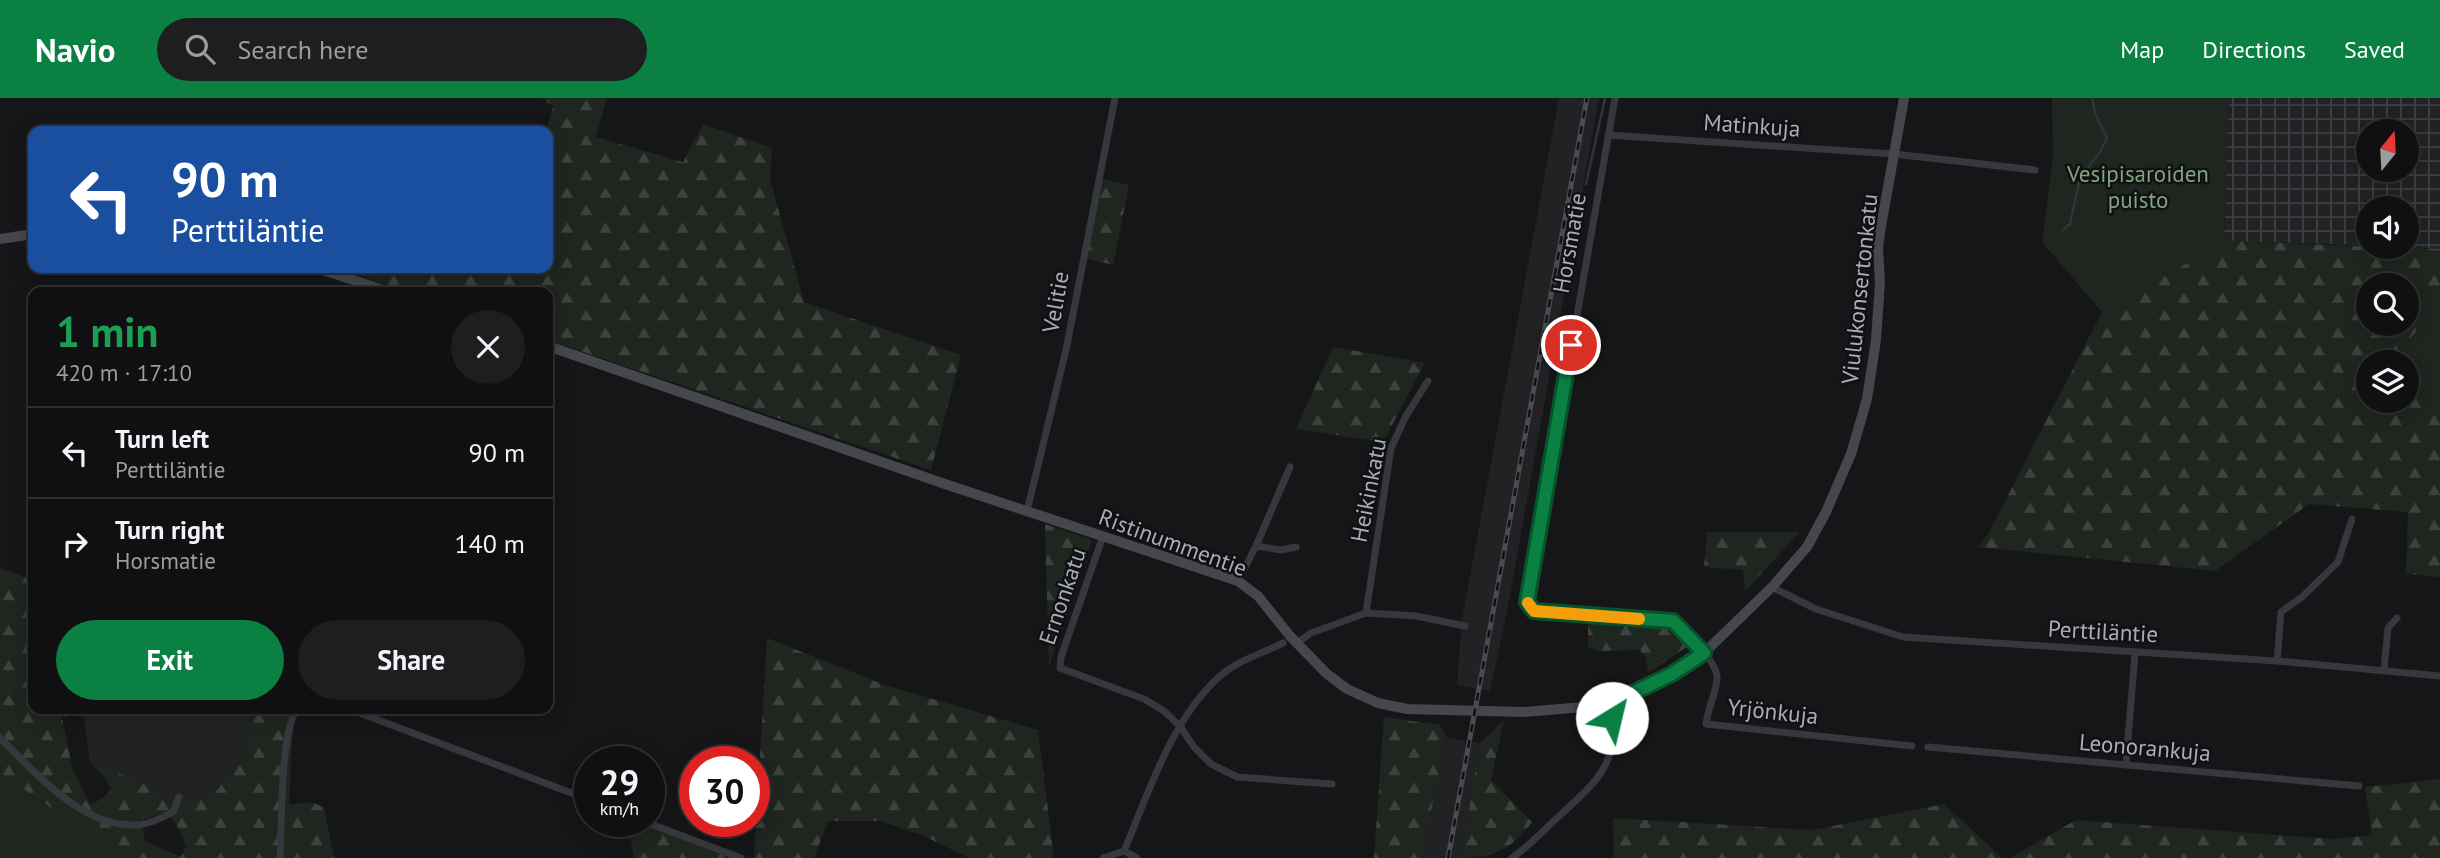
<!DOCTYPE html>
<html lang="en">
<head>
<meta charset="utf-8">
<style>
	:root { --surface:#101012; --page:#1e1e20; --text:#f1f3f6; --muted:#9c9d9f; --line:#303032; --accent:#0b8043 }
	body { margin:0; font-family:"PT Sans",sans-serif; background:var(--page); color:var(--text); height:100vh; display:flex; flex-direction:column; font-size:26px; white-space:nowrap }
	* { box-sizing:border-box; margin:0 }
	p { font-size:23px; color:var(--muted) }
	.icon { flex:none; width:38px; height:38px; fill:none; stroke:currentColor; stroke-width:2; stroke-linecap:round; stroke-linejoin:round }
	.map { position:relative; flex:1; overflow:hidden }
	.details { position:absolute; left:28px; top:189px; width:525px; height:427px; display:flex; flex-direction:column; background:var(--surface); border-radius:14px; box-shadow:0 4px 18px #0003,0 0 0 2px var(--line) }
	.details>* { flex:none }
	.guide { position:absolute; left:28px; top:28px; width:525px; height:147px; border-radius:14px; box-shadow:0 4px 18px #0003,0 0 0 2px var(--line); background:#1a4fa0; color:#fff; overflow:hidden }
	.needle { width:46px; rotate:18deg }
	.controls { position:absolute; left:2356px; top:21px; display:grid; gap:14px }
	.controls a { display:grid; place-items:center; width:63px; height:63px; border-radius:50%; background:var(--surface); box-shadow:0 4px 18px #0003,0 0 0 2px var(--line); font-size:35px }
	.speed { position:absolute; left:574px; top:648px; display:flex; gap:14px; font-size:35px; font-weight:700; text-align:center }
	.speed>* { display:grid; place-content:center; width:91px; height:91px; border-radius:50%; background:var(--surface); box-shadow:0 4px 18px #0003,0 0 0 2px var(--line); line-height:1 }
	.speed small { font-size:18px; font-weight:400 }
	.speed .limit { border:10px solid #d22; background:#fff; color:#111 }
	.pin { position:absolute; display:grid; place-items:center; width:60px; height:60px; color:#fff; margin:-30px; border:4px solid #fff; border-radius:50%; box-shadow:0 2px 7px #0007 }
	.me { position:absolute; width:77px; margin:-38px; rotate:36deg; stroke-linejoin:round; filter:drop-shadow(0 0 5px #0008) }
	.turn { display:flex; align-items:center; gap:24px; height:147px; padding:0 28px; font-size:32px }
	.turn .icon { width:91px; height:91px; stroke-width:2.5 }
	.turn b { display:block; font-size:49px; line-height:60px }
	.round { display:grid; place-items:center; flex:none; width:74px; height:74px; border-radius:37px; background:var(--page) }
	.headline { display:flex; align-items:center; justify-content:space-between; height:119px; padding:0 28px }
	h1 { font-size:42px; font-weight:800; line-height:52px; color:#1e9e55 }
	.button { display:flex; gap:14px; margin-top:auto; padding:14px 28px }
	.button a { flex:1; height:80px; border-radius:42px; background:var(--accent); color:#fff; font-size:28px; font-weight:800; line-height:80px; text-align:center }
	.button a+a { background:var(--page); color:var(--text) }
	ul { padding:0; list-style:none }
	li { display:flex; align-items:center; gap:21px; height:91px; padding:0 28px; border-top:2px solid var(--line) }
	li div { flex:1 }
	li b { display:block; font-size:26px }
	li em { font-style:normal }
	header { display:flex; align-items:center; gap:42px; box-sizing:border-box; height:98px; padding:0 35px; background:var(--accent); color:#fff }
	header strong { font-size:33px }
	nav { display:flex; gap:38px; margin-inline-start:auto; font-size:24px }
	.search { width:490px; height:63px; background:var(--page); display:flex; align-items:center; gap:18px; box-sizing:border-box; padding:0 24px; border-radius:38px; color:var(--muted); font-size:26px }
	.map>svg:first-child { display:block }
	.built { fill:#222225 }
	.industrial { fill:url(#industrial-grid); fill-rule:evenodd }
	.green { fill:#1e261f }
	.forest { fill:url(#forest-firs); fill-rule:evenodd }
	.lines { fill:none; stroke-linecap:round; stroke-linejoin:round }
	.stream { stroke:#2c353c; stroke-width:2.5 }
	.street { stroke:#37383d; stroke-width:7 }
	.secondary { stroke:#45474d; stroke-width:10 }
	.rail-casing { stroke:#4a4c52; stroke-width:5 }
	.rail { stroke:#111113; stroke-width:2.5; stroke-dasharray:8; stroke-linecap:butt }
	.route-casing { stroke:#07532c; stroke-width:18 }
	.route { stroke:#0b8043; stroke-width:12 }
	.slow { stroke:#f59e0b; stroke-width:12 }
	.labels { text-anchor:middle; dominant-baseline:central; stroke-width:5; stroke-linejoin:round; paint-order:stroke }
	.street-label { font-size:23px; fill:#a8adb8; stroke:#111113 }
	.park-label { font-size:23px; fill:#7fa381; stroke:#111113 }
</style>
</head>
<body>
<header>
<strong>Navio</strong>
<div class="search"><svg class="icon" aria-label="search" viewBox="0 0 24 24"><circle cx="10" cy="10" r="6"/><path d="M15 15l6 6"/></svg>Search here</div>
<nav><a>Map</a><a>Directions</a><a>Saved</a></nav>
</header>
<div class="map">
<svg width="2440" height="760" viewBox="0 0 2440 760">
	<defs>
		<pattern id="industrial-grid" width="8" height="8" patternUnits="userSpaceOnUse" patternTransform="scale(1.75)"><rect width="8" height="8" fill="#222225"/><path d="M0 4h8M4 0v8" fill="none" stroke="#3f3f43"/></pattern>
		<pattern id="forest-firs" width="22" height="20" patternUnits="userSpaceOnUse" patternTransform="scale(1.75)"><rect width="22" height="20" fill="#1e261f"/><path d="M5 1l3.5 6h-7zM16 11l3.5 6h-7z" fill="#3c433d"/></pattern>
	</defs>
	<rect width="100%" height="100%" fill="#161618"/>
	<g class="built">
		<polygon points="1559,0 1599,0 1507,514 1490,593 1457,587 1462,521"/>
		<polygon points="86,611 243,611 247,655 212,700 173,704 139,683 90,664 83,616"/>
		<polygon points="1446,639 1480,645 1461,760 1422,760"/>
	</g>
	<path class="industrial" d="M2229,0h211v151l-35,-2 1,-39h-38v37l-144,-4zM2368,33h38v39h-38z"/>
	<g class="green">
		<polygon points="2052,0 2229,0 2224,143 2109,212 2102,214 2042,144 2053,58"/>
		<polygon points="2440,206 2440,293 2406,295 2406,264 2390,264"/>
		<polygon points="0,675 125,759 125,760 0,760"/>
	</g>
	<g class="forest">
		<polygon points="542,0 607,0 596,39 683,64 703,26 772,50 770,81 804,204 961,257 931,372 548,242 548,194 408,194 336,170 548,170 548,33 546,33 553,8"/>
		<polygon points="1101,81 1129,87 1113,167 1085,160"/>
		<path d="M2224,143l216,8v55l-50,58h-22v26l-7,8h7v5h38v-8l34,-2v186l-34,-3 2,-62 -99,-8 -94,67 -237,-24 9,-11 115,-224 7,-2zM2406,187v39h-38v-39z"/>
		<polygon points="1333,249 1425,265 1383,344 1296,331"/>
		<polygon points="1045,426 1092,442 1049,567"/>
		<polygon points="1707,434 1800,434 1745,493 1743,472 1704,469"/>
		<path d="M0,470l33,12v129h53l-3,5 -21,3 10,50 18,38 13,-7 8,-8 -5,-11 -16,-17 49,19 34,21 38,-4 36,-45 -4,-44h59l-9,13 -4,83 21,-3 14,5 10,51h-209l-125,-85zM168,714l12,19 6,16 -5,10 -36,-16 -4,-21z"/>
		<polygon points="1588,521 1675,530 1688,548 1648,575 1646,560 1640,552 1596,553 1588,548"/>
		<polygon points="767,540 885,587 1038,632 1054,760 969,760 924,738 880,723 828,723 814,760 754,760"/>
		<polygon points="1384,619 1440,627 1446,639 1422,760 1374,760"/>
		<path d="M1504,622l-13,60 41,42c-20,27 -38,36 -71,36l19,-115z"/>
		<polygon points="2440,681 2440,760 2010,760 2076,722 2333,741 2372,737 2365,689"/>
		<polygon points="1944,706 2002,760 1614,760 1613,720 1813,732"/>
		<polygon points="627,723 638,723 734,760 634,760"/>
	</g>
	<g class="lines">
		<g class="stream">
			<polyline points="1586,86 1605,0"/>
			<polyline points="2063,132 2070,126 2080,80 2100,54 2107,40 2095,15 2092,0"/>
		</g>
		<g class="street">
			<path d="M1615,0l-88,504 7,9 139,10c13,12 45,40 44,58 -1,14 -9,29 -11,45l206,22"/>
			<polyline points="1608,37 1894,56 2035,72"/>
			<polyline points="1027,413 1066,252 1115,0"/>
			<polyline points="1103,438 1061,559 1060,570 1144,601 1164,613 1180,628 1194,649 1211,666 1237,679 1332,686"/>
			<polyline points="1256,448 1281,452 1296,449"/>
			<polyline points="1238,483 1256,448 1290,369"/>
			<polyline points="1772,489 1816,511 1903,539 2277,563 2440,578"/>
			<polyline points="1366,515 1391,350 1406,318 1428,283"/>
			<polyline points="1297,545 1311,535 1366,515 1416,518 1465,528"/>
			<polyline points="2277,563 2281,514 2302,499 2338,464 2352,421"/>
			<polyline points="2384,572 2388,530 2397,520"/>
			<polyline points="349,611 590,702"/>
			<path d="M0,640c36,35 82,90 138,87 12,-1 24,-7 35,-13l6,-15"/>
			<polyline points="1928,649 2359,688"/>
			<polyline points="2126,666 2135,554"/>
			<polyline points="643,723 741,760"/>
			<polyline points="1124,753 1137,760"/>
			<path d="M280,760c2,-40 0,-115 16,-149"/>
			<path d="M1103,760l21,-7c25,-59 47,-131 96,-175 17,-15 43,-23 63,-33"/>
			<path d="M1512,760c16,-11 30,-26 45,-40 38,-35 67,-56 51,-113"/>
		</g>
		<g class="secondary">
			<polyline points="0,141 33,136"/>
			<polyline points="317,170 389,194"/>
			<polyline points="548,248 942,385 1238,483 1258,498 1290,538 1326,575 1347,591 1378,605 1407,611 1524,614 1608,607 1672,577 1704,555 1772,489 1807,449 1826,414 1851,356 1867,301 1876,242 1880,184 1878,150 1880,134 1904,0"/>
		</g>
		<defs>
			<polyline id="rail" points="1448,760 1587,0"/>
		</defs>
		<use href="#rail" class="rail-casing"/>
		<use href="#rail" class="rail"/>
	</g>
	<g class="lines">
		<defs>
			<polyline id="route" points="1571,247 1527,504 1534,513 1673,523 1704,555 1672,576 1608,607 1612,620"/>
		</defs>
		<use href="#route" class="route-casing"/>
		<use href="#route" class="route"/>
		<polyline class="slow" points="1528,505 1534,513 1639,521"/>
	</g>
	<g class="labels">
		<g class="street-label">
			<text transform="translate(1752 27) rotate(4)">Matinkuja</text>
			<text transform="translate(1569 145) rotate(-80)">Horsmatie</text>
			<text transform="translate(1859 191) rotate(-84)">Viulukonsertonkatu</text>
			<text transform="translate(1055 204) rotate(-80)">Velitie</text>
			<text transform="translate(1368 392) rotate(-79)">Heikinkatu</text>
			<text transform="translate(1173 444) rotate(20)">Ristinummentie</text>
			<text transform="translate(1062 498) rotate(-71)">Ernonkatu</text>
			<text transform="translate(2103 533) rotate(3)">Perttiläntie</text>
			<text transform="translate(1773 613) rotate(6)">Yrjönkuja</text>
			<text transform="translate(2145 649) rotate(5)">Leonorankuja</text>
		</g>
		<g class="park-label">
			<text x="2138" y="75">Vesipisaroiden<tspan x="2138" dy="26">puisto</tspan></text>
		</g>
	</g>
</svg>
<div class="controls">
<a><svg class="needle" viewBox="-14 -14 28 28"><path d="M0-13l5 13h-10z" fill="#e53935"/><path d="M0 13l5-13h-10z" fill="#9c9d9f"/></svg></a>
<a><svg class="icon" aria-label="sound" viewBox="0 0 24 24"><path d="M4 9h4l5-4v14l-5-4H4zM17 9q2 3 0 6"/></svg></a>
<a><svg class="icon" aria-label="search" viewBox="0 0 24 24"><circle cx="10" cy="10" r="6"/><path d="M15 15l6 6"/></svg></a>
<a><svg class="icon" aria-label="layers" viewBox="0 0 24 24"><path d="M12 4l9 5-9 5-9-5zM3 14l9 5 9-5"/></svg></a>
</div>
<div class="speed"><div>29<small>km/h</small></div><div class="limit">30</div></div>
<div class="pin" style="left:1571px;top:247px;background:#d93025"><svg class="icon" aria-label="arrive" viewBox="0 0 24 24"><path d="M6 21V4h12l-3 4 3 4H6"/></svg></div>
<svg class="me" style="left:1612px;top:620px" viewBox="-20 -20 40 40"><circle r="19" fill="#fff"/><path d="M0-13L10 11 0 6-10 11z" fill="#0b8043"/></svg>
<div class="guide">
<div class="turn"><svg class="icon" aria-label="left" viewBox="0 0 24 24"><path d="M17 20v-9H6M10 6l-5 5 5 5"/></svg><div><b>90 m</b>Perttiläntie</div></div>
</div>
<section class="details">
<div class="headline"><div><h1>1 min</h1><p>420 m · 17:10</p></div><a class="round"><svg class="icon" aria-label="close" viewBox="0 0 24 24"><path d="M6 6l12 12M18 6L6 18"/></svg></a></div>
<ul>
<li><svg class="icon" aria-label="left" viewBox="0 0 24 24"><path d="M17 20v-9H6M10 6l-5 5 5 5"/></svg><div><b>Turn left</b><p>Perttiläntie</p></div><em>90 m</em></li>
<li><svg class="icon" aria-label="right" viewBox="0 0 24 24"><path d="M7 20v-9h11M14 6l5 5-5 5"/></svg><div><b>Turn right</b><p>Horsmatie</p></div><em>140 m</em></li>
</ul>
<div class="button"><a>Exit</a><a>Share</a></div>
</section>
</div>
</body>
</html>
